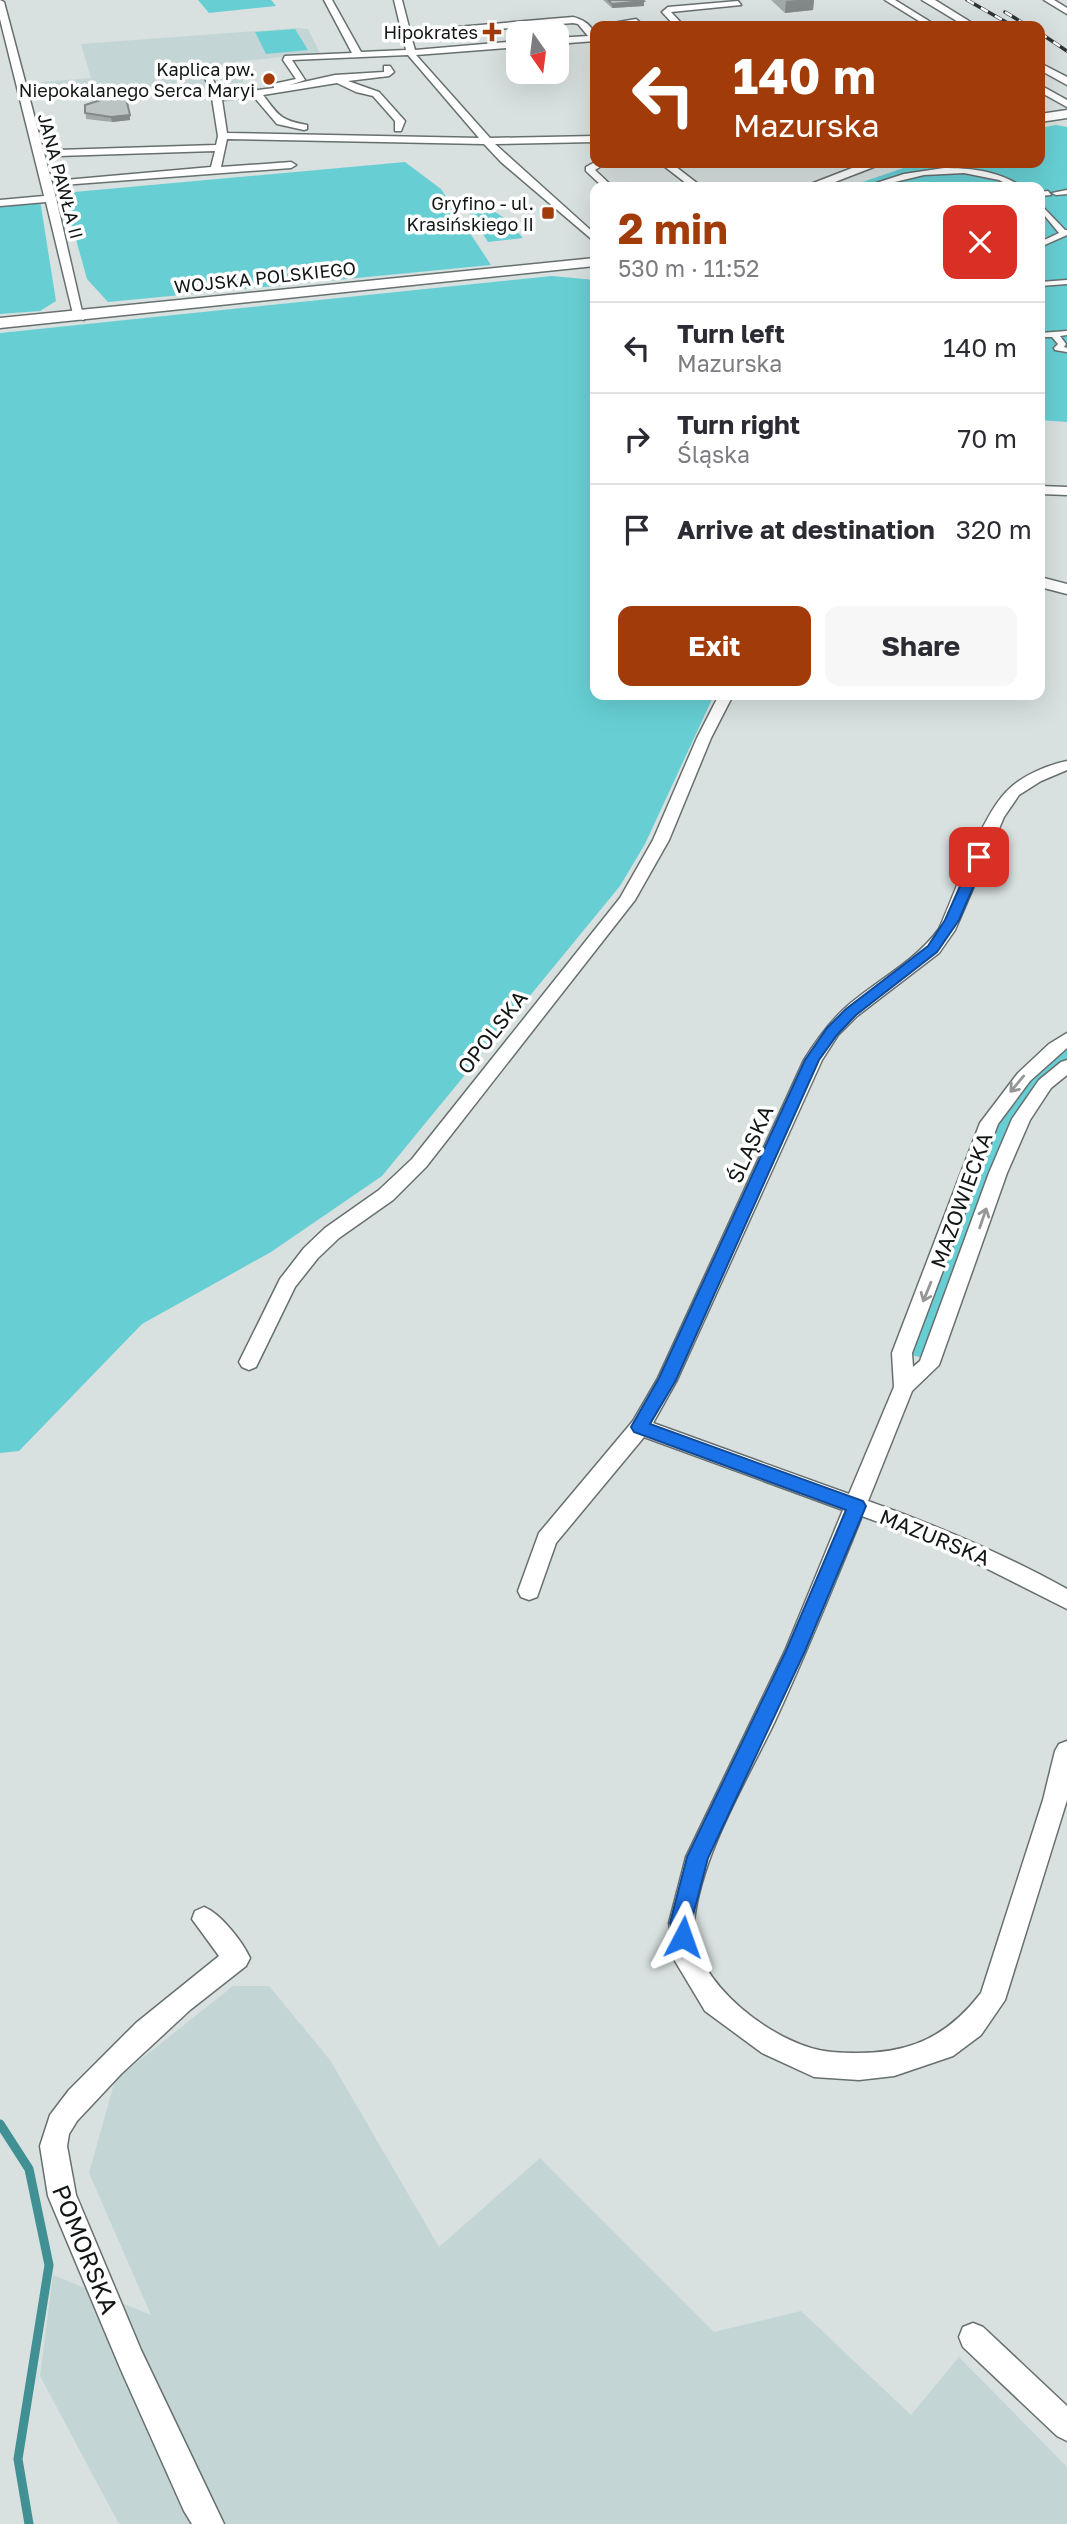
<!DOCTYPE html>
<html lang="en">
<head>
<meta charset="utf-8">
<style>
	:root { --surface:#fff; --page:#f7f7f7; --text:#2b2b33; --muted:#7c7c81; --line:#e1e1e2; --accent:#a13c0a }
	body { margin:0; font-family:"Golos Text",sans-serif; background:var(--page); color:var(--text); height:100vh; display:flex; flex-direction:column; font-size:26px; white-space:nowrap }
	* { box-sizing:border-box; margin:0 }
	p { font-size:23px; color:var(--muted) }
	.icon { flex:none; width:38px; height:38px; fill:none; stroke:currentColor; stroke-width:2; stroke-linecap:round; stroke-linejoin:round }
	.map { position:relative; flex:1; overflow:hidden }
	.details { position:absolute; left:590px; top:182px; width:455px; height:518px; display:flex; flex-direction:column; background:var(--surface); border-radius:14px; box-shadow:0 7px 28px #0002 }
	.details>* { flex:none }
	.top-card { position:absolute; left:590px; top:21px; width:455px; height:147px; border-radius:14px; box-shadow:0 7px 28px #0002; background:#a13c0a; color:#fff; overflow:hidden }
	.needle { width:46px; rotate:166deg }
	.tools { position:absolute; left:506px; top:21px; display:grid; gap:14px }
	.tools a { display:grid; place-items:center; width:63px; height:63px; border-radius:14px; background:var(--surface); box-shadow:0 7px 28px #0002; font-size:35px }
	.pin { position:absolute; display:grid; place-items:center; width:60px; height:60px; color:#fff; margin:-30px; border-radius:14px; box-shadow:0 4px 10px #0006 }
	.me { position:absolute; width:77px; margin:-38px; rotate:4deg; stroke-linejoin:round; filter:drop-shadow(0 0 5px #0008) }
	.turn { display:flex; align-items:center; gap:24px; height:147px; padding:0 28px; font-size:32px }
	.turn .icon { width:91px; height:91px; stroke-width:2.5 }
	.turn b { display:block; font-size:49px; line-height:60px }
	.round { display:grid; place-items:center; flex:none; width:74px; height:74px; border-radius:14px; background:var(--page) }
	.head { display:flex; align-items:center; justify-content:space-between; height:119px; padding:0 28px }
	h1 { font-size:42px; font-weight:700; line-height:52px; color:var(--accent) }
	.cta { display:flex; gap:14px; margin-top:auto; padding:14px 28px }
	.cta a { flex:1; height:80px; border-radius:14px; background:var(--accent); color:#fff; font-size:28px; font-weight:700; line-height:80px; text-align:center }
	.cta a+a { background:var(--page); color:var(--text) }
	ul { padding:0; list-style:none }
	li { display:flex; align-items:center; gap:21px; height:91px; padding:0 28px; border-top:2px solid var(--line) }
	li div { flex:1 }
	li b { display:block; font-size:26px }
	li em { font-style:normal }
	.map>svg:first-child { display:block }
	.built { fill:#c4d5d5 }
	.green { fill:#67cfd4 }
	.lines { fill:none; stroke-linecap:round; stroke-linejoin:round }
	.stream { stroke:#409094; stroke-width:9 }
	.pedestrian-casing { stroke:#686f6f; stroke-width:3 }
	.minor-casing { stroke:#686f6f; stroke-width:3 }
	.tertiary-casing { stroke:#686f6f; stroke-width:3 }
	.secondary-casing { stroke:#686f6f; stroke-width:3 }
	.pedestrian { fill:#fff; fill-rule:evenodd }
	.minor { fill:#fff; fill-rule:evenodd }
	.tertiary { fill:#fff; fill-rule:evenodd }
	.secondary { fill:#fff; fill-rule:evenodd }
	.rail-casing { stroke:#2f3333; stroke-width:3.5 }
	.rail { stroke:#fff; stroke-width:2.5; stroke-dasharray:8; stroke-linecap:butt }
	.wall { fill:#a1a8a8 }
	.shaded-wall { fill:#838888 }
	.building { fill:#bbc3c3; stroke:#838888; stroke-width:2 }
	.oneway { stroke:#959696 }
	.route { fill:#1a73e8; stroke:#114b97; stroke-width:2 }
	.poi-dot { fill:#a13c0a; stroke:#fff; stroke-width:2.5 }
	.labels { text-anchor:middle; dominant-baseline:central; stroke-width:7; stroke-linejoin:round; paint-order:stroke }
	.far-poi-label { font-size:18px; fill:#131616; stroke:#fff; text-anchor:end }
	.far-street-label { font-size:18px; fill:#131616; stroke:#fff }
	.street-label { font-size:21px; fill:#131616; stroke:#fff }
	.near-street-label { font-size:24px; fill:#131616; stroke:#fff }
</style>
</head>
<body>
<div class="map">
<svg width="1067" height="2524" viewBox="0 0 1067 2524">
	<rect width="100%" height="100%" fill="#d8e0e0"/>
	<g class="built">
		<polygon points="298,28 308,29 320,53 235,62 248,93 200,96 197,88 45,100 41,82 91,78 81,44"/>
		<polygon points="233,1986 269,1986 330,2060 439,2247 540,2158 714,2332 801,2311 911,2415 959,2357 1067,2467 1067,2524 119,2524 40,2376 53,2275 151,2315 89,2173 115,2080"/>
	</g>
	<g class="green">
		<polygon points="198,0 271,0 276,6 209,13"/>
		<polygon points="295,29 308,50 266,54 255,32"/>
		<polygon points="1056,125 1067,127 1067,422 1040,420 1040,187 848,187 918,163 1040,163 1040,128"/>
		<polygon points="405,162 441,189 491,265 108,302 87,279 63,193"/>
		<polygon points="40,200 56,301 40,311 0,314 0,204"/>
		<polygon points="478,201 506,219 523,238 488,242 463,203"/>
		<polygon points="552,276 595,280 595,695 714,695 645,844 620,886 382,1176 271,1252 142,1324 19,1451 0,1453 0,333"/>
		<polygon points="1067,1045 1067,1061 1044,1079 922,1358 912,1355 911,1350 997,1126 1020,1092"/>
	</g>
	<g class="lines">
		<polyline class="stream" points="0,2124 29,2169 49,2265 18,2459 29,2524"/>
		<defs>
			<g id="pedestrian">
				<polygon points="636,19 644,26 638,26 635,23 616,26 613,23"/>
				<path d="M944,168c27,0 55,3 78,19h-9l-14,-7 -35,-7 -40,2 -50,12h-10l40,-13z"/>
				<polygon points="1067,190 1067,194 1056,195 1052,193"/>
				<polygon points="1048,191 1051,195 1040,196 1040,192"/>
				<polygon points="1040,204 1065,230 1067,230 1067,235 1040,247 1040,242 1059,233 1040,210"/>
				<polygon points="1067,280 1067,284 1040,286 1040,282"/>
				<polygon points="1067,331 1067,335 1060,336 1066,344 1064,347 1067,348 1067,352 1055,350 1054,348 1058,344 1052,337 1040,337 1040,333"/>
			</g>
			<g id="minor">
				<polygon points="0,0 4,2 56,198 84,320 74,318 46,202 0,206 0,200 44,196 0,19"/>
				<path d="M324,0h8l29,52 45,-2 -12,-50h8l8,31 163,-14c12,3 22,10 22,24l-39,3v-6l32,-2 -10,-12 -5,-1 -162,13 4,14 103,-9v6l-102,8 74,83 105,-2v6l-100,2 100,90v8l-94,-80 -17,-18 -257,-5 -6,28 70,-5 5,3 -5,3 -229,17v-4l3,-1 146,-13 4,-16 -157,5 -5,-3 5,-3 158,-5 2,-9 -6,-38 -11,-32 7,2 12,27 54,-7 -1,-4 23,-5 -13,-19 2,-4 67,-3zM408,55l71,83 -252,-5 -5,-33 32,-3 23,27 27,6 3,-1v-4c-27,-5 -28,-9 -44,-30l74,-12 19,9 17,4 22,25v10h6l4,-10 -26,-29 -31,-11 41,-5 5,-4 -4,-6h-6v6l-49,3 -45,10 15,-5 -13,-20z"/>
				<polygon points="885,0 895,0 937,26 927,26"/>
				<polygon points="1044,0 1054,0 1067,8 1067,14"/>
				<polygon points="738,1 741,5 671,12 684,26 675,26 662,12 668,7"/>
				<polygon points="1040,85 1067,100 1067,107 1040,92"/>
				<polygon points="595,162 606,163 595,170 613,187 603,187 586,171 586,167"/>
				<polygon points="660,163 671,163 702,187 691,187"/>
				<polygon points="1040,486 1067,487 1067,495 1040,494"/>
				<polygon points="719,695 733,695 711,738 669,840 635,900 426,1167 393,1200 339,1238 318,1258 295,1287 256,1367 249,1370 242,1367 239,1362 280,1279 304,1248 325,1228 379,1190 412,1159 620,898 653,840 697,738"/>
				<path d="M1067,761v9l-26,11 -22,14 -15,22 -49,113 -16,23 -82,63 -19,19 -16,25 -145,320 -24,43 196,71 45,-107 -2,-34 88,-230 38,-50 31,-29 18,-11v15l-37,33 -32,43 -86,229 1,14 7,-6 69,-188 23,-54 27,-39 22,-18 6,-2v15l-16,13 -21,32 -23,53 -68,192 -27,26 -44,110c70,25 134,52 199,88v20l-127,-64 -78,-29c-28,69 -56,138 -87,205 -29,61 -73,132 -81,200 -7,60 86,128 138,131 65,5 109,-7 149,-59l62,-193 12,-49 4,-7 8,-3v59l-62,200 -24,35 -28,21 -59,20 -35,4 -45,-3 -52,-24 -57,-42 -30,-50 -6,-38 17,-66 99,-206 58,-141 -199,-73 -88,106 -19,54 -8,3 -8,-3 -3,-6 21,-58 94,-112 25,-43 146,-318c12,-19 24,-36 40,-51 31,-28 70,-46 95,-80 16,-35 43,-116 70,-140 14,-14 39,-24 58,-28z"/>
				<path d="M204,1907c17,7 38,34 46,51l-4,8 -56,44 -69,64 -44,47 -8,13 -2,12 9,49 65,155 83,174h-32l-8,-13 -63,-141 -73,-174 -8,-50 10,-31 19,-25 67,-67 83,-67 -27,-37 3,-8z"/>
				<polygon points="973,2323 983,2327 1067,2406 1067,2441 1057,2436 963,2347 959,2337 963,2327"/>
			</g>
			<g id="tertiary">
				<polygon points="922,0 935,0 977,26 965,26"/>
				<polygon points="1040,63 1067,77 1067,85 1040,70"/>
				<polygon points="1040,577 1067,584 1067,594 1040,587"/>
			</g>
			<g id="secondary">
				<polygon points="1067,110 1067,118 1040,122 1040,114"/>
				<polygon points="865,163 884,163 822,187 803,187"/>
				<polygon points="595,258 595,266 0,328 0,318"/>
			</g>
		</defs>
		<use href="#pedestrian" class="pedestrian-casing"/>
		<use href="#minor" class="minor-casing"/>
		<use href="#tertiary" class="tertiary-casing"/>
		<use href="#secondary" class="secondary-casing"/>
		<use href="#pedestrian" class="pedestrian"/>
		<use href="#minor" class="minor"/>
		<use href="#tertiary" class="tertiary"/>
		<use href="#secondary" class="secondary"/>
		<defs>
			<g id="rail">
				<polyline points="967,0 1013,26"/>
				<polyline points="1005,12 1028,26"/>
				<polyline points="1040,33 1067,51"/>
			</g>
		</defs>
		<use href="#rail" class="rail-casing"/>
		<use href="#rail" class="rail"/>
	</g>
	<g class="wall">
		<polygon points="603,0 643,0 644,6 612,8"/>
		<polygon points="771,0 814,0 813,10 785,13"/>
		<polygon points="85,105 130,120 112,122 86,119"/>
	</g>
	<g class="shaded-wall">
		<polygon points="797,0 814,0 813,10 785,13 786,1"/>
		<polygon points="644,1 644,6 612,8 612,4"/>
		<polygon points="130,115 130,120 112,122 111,117"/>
	</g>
	<g class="building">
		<polygon points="608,0 643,0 644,1 612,4"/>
		<polygon points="113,96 126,98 130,115 111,117 85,113 85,105"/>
	</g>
	<defs><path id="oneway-shaft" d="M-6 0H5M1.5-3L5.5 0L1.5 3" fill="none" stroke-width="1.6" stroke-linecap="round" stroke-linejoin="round" transform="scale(1.75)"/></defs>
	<g class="oneway">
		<use href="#oneway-shaft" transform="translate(1017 1084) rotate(130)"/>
		<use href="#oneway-shaft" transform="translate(983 1218) rotate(-71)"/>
		<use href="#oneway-shaft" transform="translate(927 1292) rotate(112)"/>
	</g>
	<polygon class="route" points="979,853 986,857 959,920 937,952 856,1015 837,1035 819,1060 676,1380 650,1424 863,1501 866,1506 805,1651 708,1858 691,1923 694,1937 691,1944 683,1947 676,1944 670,1923 687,1857 786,1651 846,1510 634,1432 631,1427 659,1378 805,1060 827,1028 846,1009 928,946 945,920 973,857"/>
	<g class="poi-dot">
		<path d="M488.5 21.5h7v7h7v7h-7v7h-7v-7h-7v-7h7z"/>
		<circle cx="269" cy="79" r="7"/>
		<rect x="541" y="206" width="14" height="14" rx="3.5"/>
	</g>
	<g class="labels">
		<g class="far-poi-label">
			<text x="478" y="32">Hipokrates</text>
			<text x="255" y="69">Kaplica pw.<tspan x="255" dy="21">Niepokalanego Serca Maryi</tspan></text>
			<text x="534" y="203">Gryfino - ul.<tspan x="534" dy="21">Krasińskiego II</tspan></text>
		</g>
		<g class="far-street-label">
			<text transform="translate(61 176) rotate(75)">JANA PAWŁA II</text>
			<text transform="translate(265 277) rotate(-6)">WOJSKA POLSKIEGO</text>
		</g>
		<g class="street-label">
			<text transform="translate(492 1032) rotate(-52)">OPOLSKA</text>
			<text transform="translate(750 1144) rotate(-66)">ŚLĄSKA</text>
			<text transform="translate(961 1200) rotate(-70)">MAZOWIECKA</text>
			<text transform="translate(935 1537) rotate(22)">MAZURSKA</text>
		</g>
		<g class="near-street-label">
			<text transform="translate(86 2249) rotate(68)">POMORSKA</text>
		</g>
	</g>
</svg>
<div class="tools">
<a><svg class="needle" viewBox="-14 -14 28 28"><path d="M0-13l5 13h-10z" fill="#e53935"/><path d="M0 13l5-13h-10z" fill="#7c7c81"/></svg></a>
</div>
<div class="pin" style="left:979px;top:857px;background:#d93025"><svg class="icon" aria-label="arrive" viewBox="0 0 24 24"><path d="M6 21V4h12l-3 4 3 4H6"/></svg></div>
<svg class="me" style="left:683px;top:1937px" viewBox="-20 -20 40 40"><path d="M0-17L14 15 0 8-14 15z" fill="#1a73e8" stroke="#fff" stroke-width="4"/></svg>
<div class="top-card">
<div class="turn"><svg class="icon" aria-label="left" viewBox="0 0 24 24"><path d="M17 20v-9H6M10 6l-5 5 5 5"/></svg><div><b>140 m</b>Mazurska</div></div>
</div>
<section class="details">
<div class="head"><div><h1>2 min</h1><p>530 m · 11:52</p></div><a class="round" style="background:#d93025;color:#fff"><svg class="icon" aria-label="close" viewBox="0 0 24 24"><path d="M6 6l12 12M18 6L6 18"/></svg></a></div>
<ul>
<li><svg class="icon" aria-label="left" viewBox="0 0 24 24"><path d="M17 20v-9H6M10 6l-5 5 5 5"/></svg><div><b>Turn left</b><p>Mazurska</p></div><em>140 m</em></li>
<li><svg class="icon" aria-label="right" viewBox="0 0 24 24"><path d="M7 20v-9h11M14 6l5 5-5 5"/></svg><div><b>Turn right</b><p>Śląska</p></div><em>70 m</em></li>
<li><svg class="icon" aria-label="arrive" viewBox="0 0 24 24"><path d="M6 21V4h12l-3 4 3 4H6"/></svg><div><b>Arrive at destination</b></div><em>320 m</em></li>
</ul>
<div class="cta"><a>Exit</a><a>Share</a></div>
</section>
</div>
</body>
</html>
